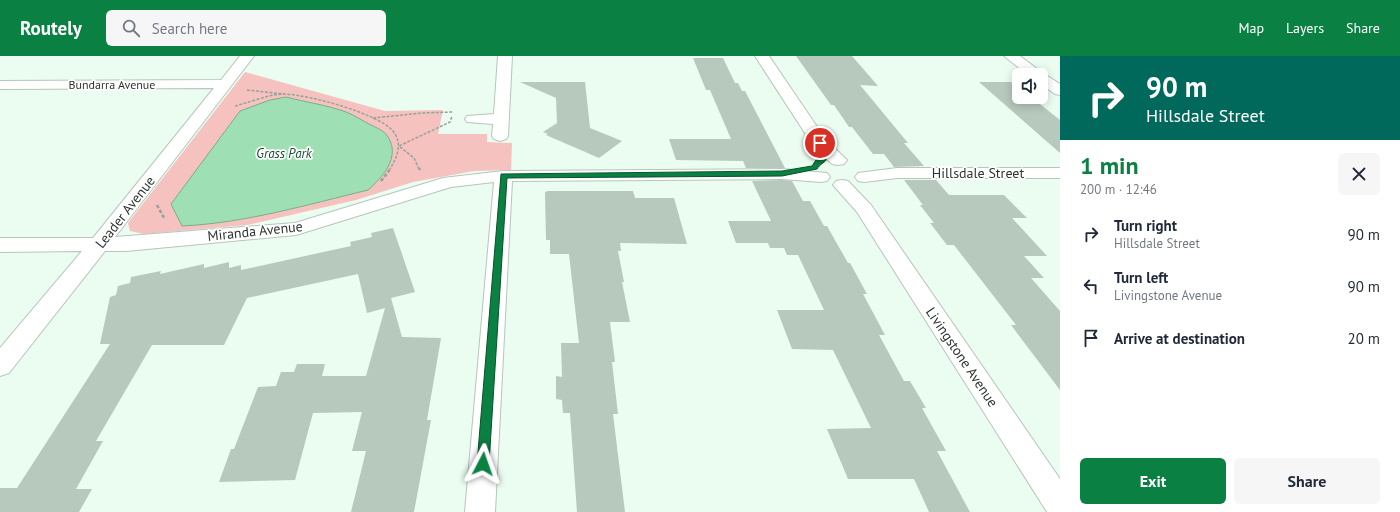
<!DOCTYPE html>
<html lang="en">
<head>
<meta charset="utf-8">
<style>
	:root { --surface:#fff; --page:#f6f6f7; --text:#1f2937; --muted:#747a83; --accent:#0b8043 }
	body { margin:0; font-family:"PT Sans",sans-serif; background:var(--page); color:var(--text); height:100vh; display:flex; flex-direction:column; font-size:15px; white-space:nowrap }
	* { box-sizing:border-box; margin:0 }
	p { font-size:13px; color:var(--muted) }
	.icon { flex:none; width:22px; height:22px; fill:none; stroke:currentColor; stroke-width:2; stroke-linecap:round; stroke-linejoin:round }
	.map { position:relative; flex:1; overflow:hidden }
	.sheet { display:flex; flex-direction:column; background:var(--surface); width:340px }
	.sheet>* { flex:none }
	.hud { background:#00695c; color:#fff; overflow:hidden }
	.buttons { position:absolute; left:1012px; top:12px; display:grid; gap:8px }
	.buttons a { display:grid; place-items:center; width:36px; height:36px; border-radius:6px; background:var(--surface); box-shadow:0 2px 10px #0003; font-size:20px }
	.pin { position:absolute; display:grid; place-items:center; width:34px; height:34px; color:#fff; margin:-17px; border:2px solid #fff; border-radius:50%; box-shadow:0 1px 4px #0007 }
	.me { position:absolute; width:44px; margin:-22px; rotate:4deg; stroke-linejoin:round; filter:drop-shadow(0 0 3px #0008) }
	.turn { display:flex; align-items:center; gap:14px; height:84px; padding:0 20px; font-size:18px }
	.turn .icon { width:52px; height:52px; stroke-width:2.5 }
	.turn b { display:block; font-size:28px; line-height:34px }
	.round { display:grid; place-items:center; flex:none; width:42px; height:42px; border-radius:6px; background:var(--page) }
	.head { display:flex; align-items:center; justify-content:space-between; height:68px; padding:0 20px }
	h1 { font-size:24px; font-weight:700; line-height:30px; color:var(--accent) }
	.primary-button { display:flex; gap:8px; margin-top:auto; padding:8px 20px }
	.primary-button a { flex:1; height:46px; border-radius:6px; background:var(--accent); color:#fff; font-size:16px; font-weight:700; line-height:46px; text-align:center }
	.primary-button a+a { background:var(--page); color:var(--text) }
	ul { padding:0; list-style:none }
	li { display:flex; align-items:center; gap:12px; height:52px; padding:0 20px }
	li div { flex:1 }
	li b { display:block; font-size:15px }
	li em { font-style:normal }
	header { display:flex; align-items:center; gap:24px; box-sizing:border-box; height:56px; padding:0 20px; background:var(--accent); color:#fff }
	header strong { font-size:19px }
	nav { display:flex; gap:22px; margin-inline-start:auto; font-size:14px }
	.search { width:280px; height:36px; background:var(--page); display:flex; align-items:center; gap:10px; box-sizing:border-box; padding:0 14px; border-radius:6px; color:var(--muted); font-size:15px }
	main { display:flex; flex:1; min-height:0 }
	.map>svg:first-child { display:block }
	.green { fill:#f5c2bf }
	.water { fill:#9ee0b4; stroke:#7cad8c }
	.building { fill:#b7c8bc }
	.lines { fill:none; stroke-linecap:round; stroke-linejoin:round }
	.minor-casing { stroke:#b5c6ba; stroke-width:2 }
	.path-far1 { stroke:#96a39a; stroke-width:1.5; stroke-dasharray:3 1.5; stroke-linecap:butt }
	.path { stroke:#96a39a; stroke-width:2.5; stroke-dasharray:3.5 2; stroke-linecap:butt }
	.minor { fill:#fff; fill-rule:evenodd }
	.route { fill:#0b8043; stroke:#07532c }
	.labels { text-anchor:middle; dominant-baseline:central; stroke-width:3.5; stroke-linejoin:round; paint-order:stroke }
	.far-street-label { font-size:12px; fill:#2e3530; stroke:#fff }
	.far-water-label { font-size:13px; font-style:italic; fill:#17482c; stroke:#fff }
	.street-label { font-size:14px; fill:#2e3530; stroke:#fff }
</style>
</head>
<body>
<header>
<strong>Routely</strong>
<div class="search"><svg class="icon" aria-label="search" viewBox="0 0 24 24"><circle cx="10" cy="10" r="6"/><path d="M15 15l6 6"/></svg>Search here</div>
<nav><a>Map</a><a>Layers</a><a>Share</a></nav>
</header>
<main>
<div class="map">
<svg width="1060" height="456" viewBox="0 0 1060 456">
	<rect width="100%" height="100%" fill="#ebfcf0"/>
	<polygon class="green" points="245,16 385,55 443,54 438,78 487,78 487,86 512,87 511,114 474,115 413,126 356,144 247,169 144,178 130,175 128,167"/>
	<path class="water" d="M286,41c19,5 41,8 60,15 8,3 17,9 25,13 6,3 14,6 17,12 13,20 -6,41 -20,53 -62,15 -123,33 -186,36l-11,-22 69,-93 30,-11z"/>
	<g class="building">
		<polygon points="796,0 852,0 878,30 860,29 908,87 904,87 924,110 894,111 884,98 873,98 852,71 849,71 834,49 831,49"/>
		<polygon points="693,2 723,2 735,27 738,27 742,35 745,35 785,112 746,112 743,105 676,104 669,83 731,83 710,34 706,34"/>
		<polygon points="520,26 585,26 590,72 622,85 599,102 546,79 548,78 543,76 557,67 556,42"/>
		<polygon points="979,26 1011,26 1019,33 1019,41 1031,41 1060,64 1060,97"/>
		<polygon points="782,124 792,125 803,145 810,145 824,170 827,170 848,207 850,207 867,238 863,238 885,279 879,279 904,325 910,325 926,352 922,352 946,395 937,395 970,456 929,456 914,423 848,423 827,373 871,372 833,294 792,293 777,254 824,254 798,199 787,199 784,192 770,192 768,187 736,187 728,165 771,165 752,125"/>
		<polygon points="904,124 936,124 949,139 1004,139 1027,162 1012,162 1047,200 1024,200 1044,222 1031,222 1060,255 1060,334 1011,269 1016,269 954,189 947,189 930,167 934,167 920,149 923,149"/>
		<polygon points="548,135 633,135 635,142 674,142 687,188 620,187 621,195 618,195 624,226 622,226 630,266 610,266 615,306 612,306 618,358 613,358 625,456 577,456 570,357 563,357 562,344 556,343 556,320 562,321 561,287 579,287 569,198 550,198 550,184 546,184 545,136"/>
		<polygon points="393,172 415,236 391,242 402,281 441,282 427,364 431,364 414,456 351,456 366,395 352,395 362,356 313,357 295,424 219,426 231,393 234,393 258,331 276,330 281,316 294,316 297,308 325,308 322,320 366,320 385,252 367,257 358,218 247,242 224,289 152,289 96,385 103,385 76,433 92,433 79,456 0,456 0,432 17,432 110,288 100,288 110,241 116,239 118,230 130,227 131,221 161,215 160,218 204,208 204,212 229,206 229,212 241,209 241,214 351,190 350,186 372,181 371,177"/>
	</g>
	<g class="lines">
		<defs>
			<g id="minor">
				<polygon points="240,0 254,0 115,181 295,167 443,122 503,115 782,113 827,117 830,121 827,125 821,126 782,123 512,125 495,456 465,456 494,126 451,131 296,179 126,195 105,195 9,317 0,320 0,292 82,195 0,196 0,182 93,182 214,32 0,33 0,25 221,24"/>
				<polygon points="498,0 512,0 508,80 506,83 500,85 494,83 492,80 493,68 467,66 465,63 467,60 494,58"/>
				<polygon points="755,0 769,0 826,84 847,104 844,108 838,109 832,108 814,91"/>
				<polygon points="1004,0 1020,0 1044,18 1060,28 1060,39 1055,38 1041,28 1041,19 1028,19"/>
				<polygon points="897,112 1060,112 1060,122 897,122 864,126 858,125 855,121 858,117"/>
				<polygon points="842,124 848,125 871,149 1060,423 1060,456 1047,456 857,156 833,129 836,125"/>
			</g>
		</defs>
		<use href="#minor" class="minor-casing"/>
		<g class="path-far1">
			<polyline points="247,34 284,38"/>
			<path d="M235,50c16,-4 34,-12 50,-12 24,1 91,19 107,36 11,12 6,26 -2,39"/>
			<polyline points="373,62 422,57 453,56"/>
			<polyline points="419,113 414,102 399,90 450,66 452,60"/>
		</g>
		<g class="path">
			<polyline points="419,112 420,114"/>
			<polyline points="381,125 391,112"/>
			<polyline points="157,149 164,162"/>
		</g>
		<use href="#minor" class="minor"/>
	</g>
	<path class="route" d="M820,85l3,2 3,17c-2,3 -6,4 -9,9l-35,7 -275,2 -18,286 -2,4 -4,2 -4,-2 -2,-4 24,-290 281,-3 30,-5 4,-6 3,-1 -3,-16z"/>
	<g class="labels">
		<g class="far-street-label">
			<text x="112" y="28">Bundarra Avenue</text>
		</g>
		<g class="far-water-label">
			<text x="284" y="97">Grass Park</text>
		</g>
		<g class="street-label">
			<text x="978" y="117">Hillsdale Street</text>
			<text transform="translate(125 156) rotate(-52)">Leader Avenue</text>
			<text transform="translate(255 175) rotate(-6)">Miranda Avenue</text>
			<text transform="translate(962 301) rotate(56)">Livingstone Avenue</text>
		</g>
	</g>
</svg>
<div class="buttons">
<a><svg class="icon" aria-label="sound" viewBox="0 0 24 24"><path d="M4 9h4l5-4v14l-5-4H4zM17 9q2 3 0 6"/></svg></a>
</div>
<div class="pin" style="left:820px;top:87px;background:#d93025"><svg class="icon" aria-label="arrive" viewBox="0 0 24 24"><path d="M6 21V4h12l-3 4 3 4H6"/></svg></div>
<svg class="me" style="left:483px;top:408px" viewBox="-20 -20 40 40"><path d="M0-17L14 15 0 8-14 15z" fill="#0b8043" stroke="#fff" stroke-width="4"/></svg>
</div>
<section class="sheet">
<div class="hud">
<div class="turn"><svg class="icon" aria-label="right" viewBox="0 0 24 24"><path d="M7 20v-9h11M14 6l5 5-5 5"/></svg><div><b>90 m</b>Hillsdale Street</div></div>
</div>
<div class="head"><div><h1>1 min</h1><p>200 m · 12:46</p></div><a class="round"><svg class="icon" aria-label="close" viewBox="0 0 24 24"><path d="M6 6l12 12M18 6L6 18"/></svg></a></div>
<ul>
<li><svg class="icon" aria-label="right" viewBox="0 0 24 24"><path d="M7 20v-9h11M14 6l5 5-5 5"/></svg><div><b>Turn right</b><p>Hillsdale Street</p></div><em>90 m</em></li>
<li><svg class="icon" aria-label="left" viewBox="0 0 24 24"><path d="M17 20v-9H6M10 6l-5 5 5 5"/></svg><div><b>Turn left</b><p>Livingstone Avenue</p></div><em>90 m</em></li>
<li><svg class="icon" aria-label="arrive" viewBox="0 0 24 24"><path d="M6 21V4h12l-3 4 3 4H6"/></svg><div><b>Arrive at destination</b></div><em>20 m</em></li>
</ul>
<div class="primary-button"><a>Exit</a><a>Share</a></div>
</section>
</main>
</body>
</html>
